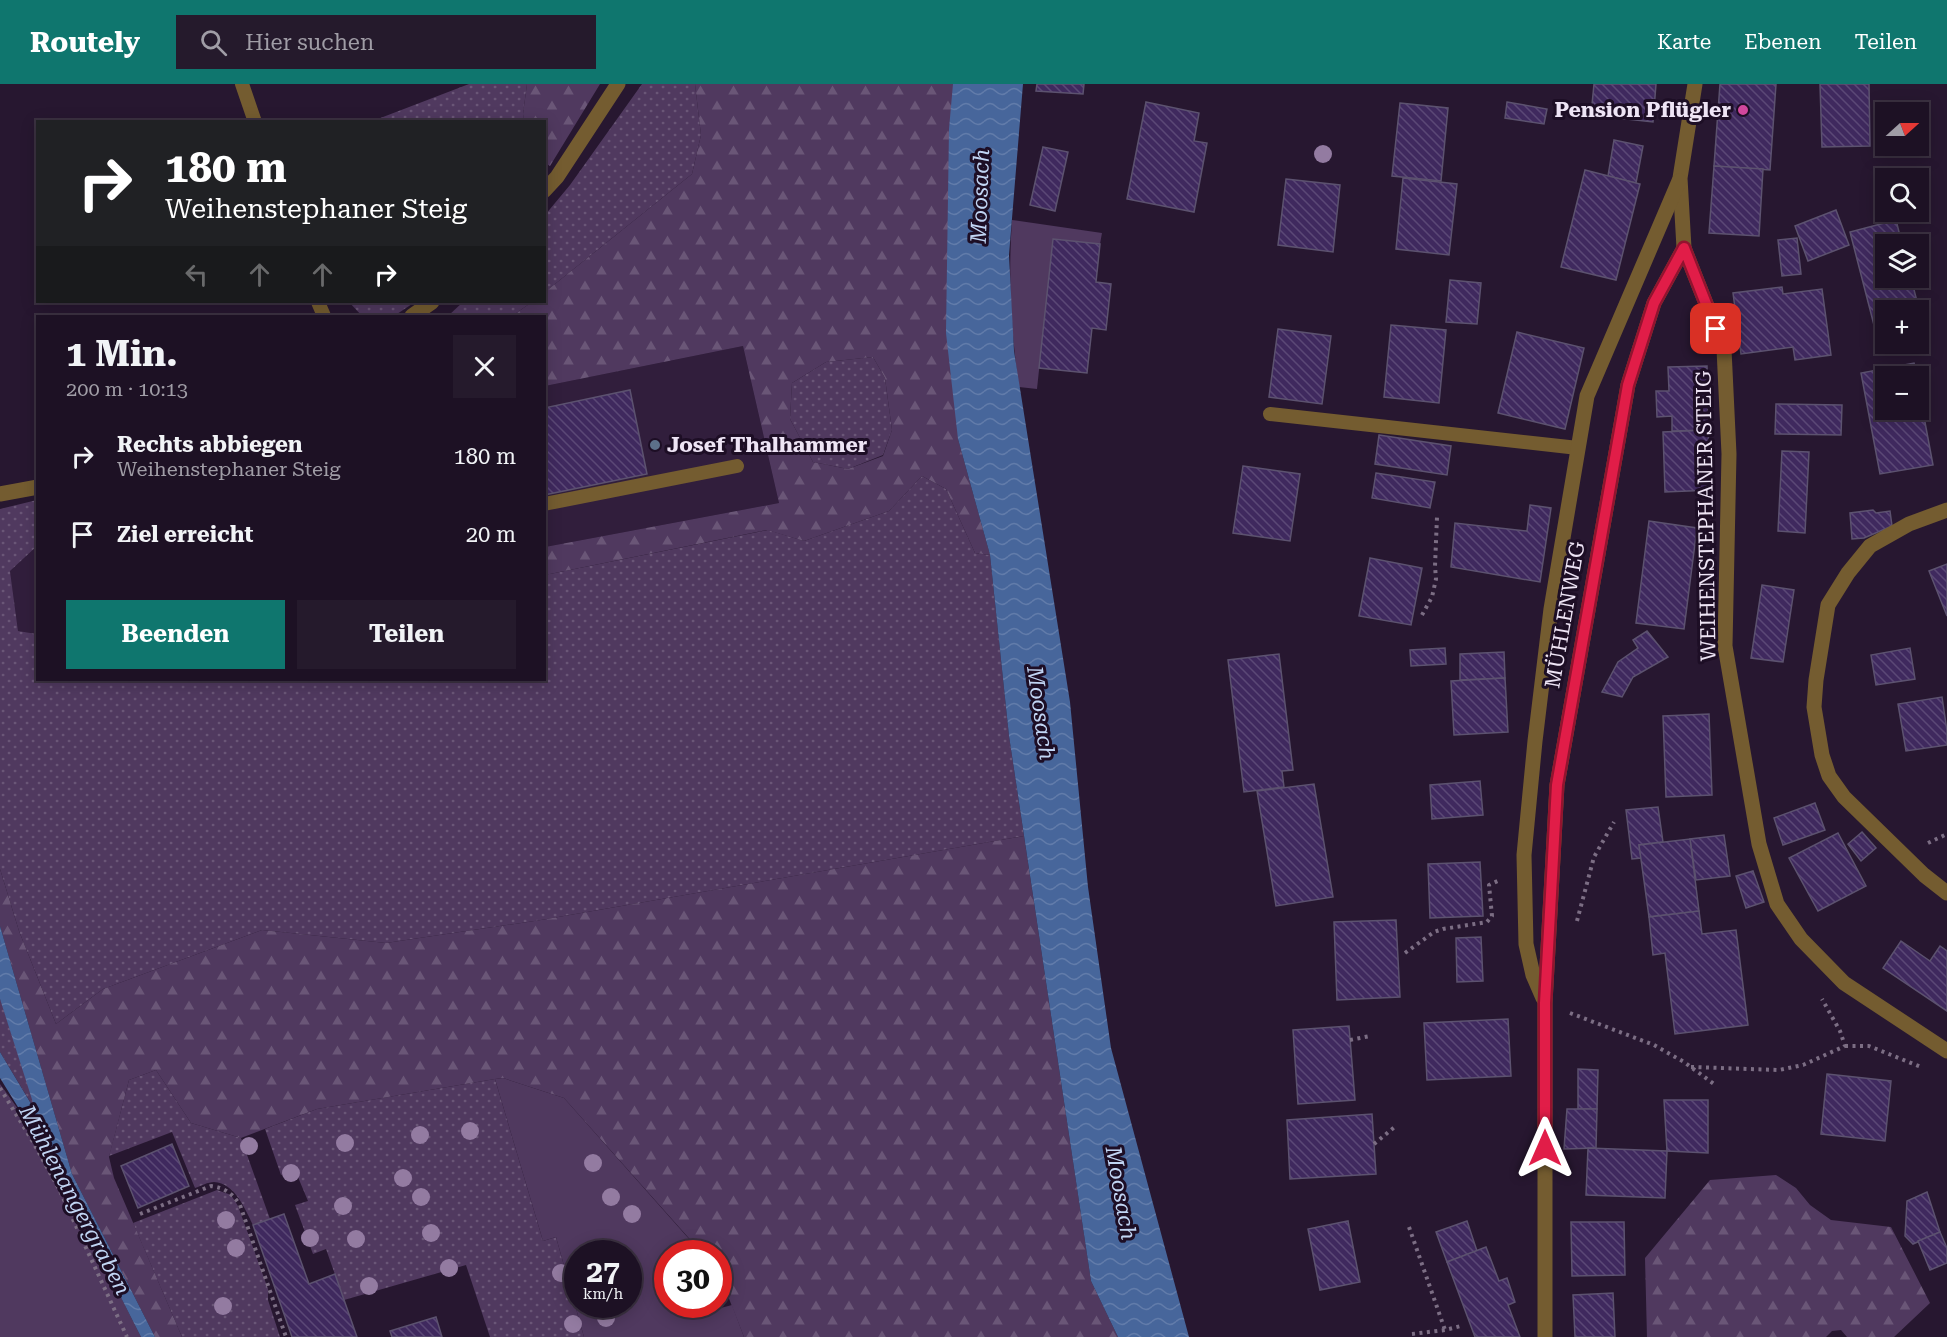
<!DOCTYPE html>
<html lang="de">
<head>
<meta charset="utf-8">
<style>
	:root { --surface:#1d1124; --page:#251a2c; --text:#f1f3f6; --muted:#a09da6; --line:#3b3141; --accent:#0f766e }
	body { margin:0; font-family:"Roboto Serif",serif; background:var(--page); color:var(--text); height:100vh; display:flex; flex-direction:column; font-size:22px; white-space:nowrap }
	* { box-sizing:border-box; margin:0 }
	p { font-size:20px; color:var(--muted) }
	.icon { flex:none; width:33px; height:33px; fill:none; stroke:currentColor; stroke-width:2; stroke-linecap:round; stroke-linejoin:round }
	.map { position:relative; flex:1; overflow:hidden }
	.sheet { position:absolute; left:36px; top:231px; width:510px; height:366px; display:flex; flex-direction:column; background:var(--surface); border-radius:0px; box-shadow:0 3px 15px #0003,0 0 0 2px var(--line) }
	.sheet>* { flex:none }
	.top-card { position:absolute; left:36px; top:36px; width:510px; height:183px; border-radius:0px; box-shadow:0 3px 15px #0003,0 0 0 2px var(--line); background:#202124; color:#fff; overflow:hidden }
	.needle { width:39px; rotate:69deg }
	.controls { position:absolute; left:1875px; top:18px; display:grid; gap:12px }
	.controls a { display:grid; place-items:center; width:54px; height:54px; border-radius:0px; background:var(--surface); box-shadow:0 3px 15px #0003,0 0 0 2px var(--line); font-size:30px }
	.speed { position:absolute; left:564px; top:1156px; display:flex; gap:12px; font-size:30px; font-weight:700; text-align:center }
	.speed>* { display:grid; place-content:center; width:78px; height:78px; border-radius:50%; background:var(--surface); box-shadow:0 3px 15px #0003,0 0 0 2px var(--line); line-height:1 }
	.speed small { font-size:15px; font-weight:400 }
	.speed .limit { border:9px solid #d22; background:#fff; color:#111 }
	.pin { position:absolute; display:grid; place-items:center; width:51px; height:51px; color:#fff; margin:-26px; border-radius:12px; box-shadow:0 3px 9px #0006 }
	.me { position:absolute; width:66px; margin:-33px; rotate:0deg; stroke-linejoin:round; filter:drop-shadow(0 0 4px #0008) }
	.turn { display:flex; align-items:center; gap:21px; height:126px; padding:0 30px; font-size:27px }
	.turn .icon { width:78px; height:78px; stroke-width:2.5 }
	.turn b { display:block; font-size:42px; line-height:51px }
	.lanes { display:flex; align-items:center; height:57px; padding:0 30px; background:#0003; justify-content:center; gap:30px; direction:ltr }
	.lanes .off { opacity:.35 }
	.round { display:grid; place-items:center; flex:none; width:63px; height:63px; border-radius:0px; background:var(--page) }
	.head { display:flex; align-items:center; justify-content:space-between; height:102px; padding:0 30px }
	h1 { font-size:36px; font-weight:700; line-height:45px }
	.action { display:flex; gap:12px; margin-top:auto; padding:12px 30px }
	.action a { flex:1; height:69px; border-radius:0px; background:var(--accent); color:#fff; font-size:24px; font-weight:700; line-height:69px; text-align:center }
	.action a+a { background:var(--page); color:var(--text) }
	ul { padding:0; list-style:none }
	li { display:flex; align-items:center; gap:18px; height:78px; padding:0 30px }
	li div { flex:1 }
	li b { display:block; font-size:22px }
	li em { font-style:normal }
	header { display:flex; align-items:center; gap:36px; box-sizing:border-box; height:84px; padding:0 30px; background:var(--accent); color:#fff }
	header strong { font-size:28px }
	nav { display:flex; gap:33px; margin-inline-start:auto; font-size:21px }
	.search { width:420px; height:54px; background:var(--page); display:flex; align-items:center; gap:15px; box-sizing:border-box; padding:0 21px; border-radius:0px; color:var(--muted); font-size:22px }
	.map>svg:first-child { display:block }
	.built { fill:#311e3c }
	.grass { fill:url(#grass-dots) }
	.forest { fill:url(#forest-firs); fill-rule:evenodd }
	.garden { fill:#50395f; fill-rule:evenodd }
	.water { fill:url(#water-waves) }
	.building { fill:url(#building-back-hatch); stroke:#5c526f; stroke-width:1.5 }
	.lines { fill:none; stroke-linecap:round; stroke-linejoin:round }
	.path { stroke:#7c6e84; stroke-width:4; stroke-dasharray:3 4.5; stroke-linecap:butt }
	.lane { stroke:#745c30; stroke-width:14 }
	.street { stroke:#745c30; stroke-width:15 }
	.tree { fill:#937ba1 }
	.route-casing { stroke:#92132f; stroke-width:15 }
	.route { stroke:#e11d48; stroke-width:10 }
	.hotel-dot { fill:#d1479c; stroke:#1d0e25; stroke-width:2 }
	.service-dot { fill:#5c6f8a; stroke:#1d0e25; stroke-width:2 }
	.labels { text-anchor:middle; dominant-baseline:central; stroke-width:6; stroke-linejoin:round; paint-order:stroke }
	.poi-label { font-size:21px; font-weight:bold; fill:#eee4f5; stroke:#1d0e25; text-anchor:end }
	.street-label { font-size:21px; fill:#eee4f5; stroke:#1d0e25 }
	.water-label { font-size:22px; font-style:italic; fill:#c1d5f4; stroke:#1d0e25 }
</style>
</head>
<body>
<header>
<strong>Routely</strong>
<div class="search"><svg class="icon" aria-label="search" viewBox="0 0 24 24"><circle cx="10" cy="10" r="6"/><path d="M15 15l6 6"/></svg>Hier suchen</div>
<nav><a>Karte</a><a>Ebenen</a><a>Teilen</a></nav>
</header>
<div class="map">
<svg width="1947" height="1253" viewBox="0 0 1947 1253">
	<defs>
		<pattern id="grass-dots" width="8" height="8" patternUnits="userSpaceOnUse" patternTransform="scale(1.5)"><rect width="8" height="8" fill="#50395f"/><path d="M2 2h.1M6 6h.1" fill="none" stroke="#6a5677" stroke-width="1.8" stroke-linecap="round"/></pattern>
		<pattern id="forest-firs" width="22" height="20" patternUnits="userSpaceOnUse" patternTransform="scale(1.5)"><rect width="22" height="20" fill="#50395f"/><path d="M5 1l3.5 6h-7zM16 11l3.5 6h-7z" fill="#6a5677"/></pattern>
		<pattern id="water-waves" width="16" height="10" patternUnits="userSpaceOnUse" patternTransform="scale(1.5)"><rect width="16" height="10" fill="#47669b"/><path d="M0 5q4-4 8 0t8 0" fill="none" stroke="#627caa"/></pattern>
		<pattern id="building-back-hatch" width="6" height="6" patternUnits="userSpaceOnUse" patternTransform="scale(1.5)"><rect width="6" height="6" fill="#3f295e"/><path d="M-1 5l2 2M0 0l6 6M5-1l2 2" fill="none" stroke="#5b4876"/></pattern>
	</defs>
	<rect width="100%" height="100%" fill="#271730"/>
	<g class="built">
		<polygon points="743,262 779,419 545,463 545,302"/>
		<polygon points="37,462 37,550 18,547 10,487"/>
	</g>
	<g class="grass">
		<polygon points="469,0 527,0 523,30 524,37 370,38"/>
		<polygon points="642,0 695,0 701,51 692,90 545,208 545,131 570,101"/>
		<polygon points="349,218 415,218 394,232 362,232"/>
		<polygon points="463,218 532,218 512,232 448,232"/>
		<polygon points="873,273 885,294 892,346 883,371 848,385 813,378 790,335 792,299 826,278"/>
		<polygon points="922,392 946,405 975,469 990,471 1009,652 1024,752 541,836 386,859 262,846 103,905 56,940 19,847 0,785 0,425 37,416 37,462 10,487 18,547 37,550 38,596 544,596 545,491 768,446 804,457 889,427"/>
		<polygon points="0,915 1,917 38,1031 0,968"/>
		<path d="M156,986l35,53 50,15 29,81 -17,6c-8,-16 -18,-42 -39,-43 -6,0 -13,4 -19,6l-23,-56 -63,24 20,-76z"/>
		<polygon points="495,995 543,1157 556,1153 584,1253 490,1253 466,1181 344,1216 326,1165 313,1170 295,1121 308,1117 295,1086 281,1091 265,1045 317,1025"/>
		<polygon points="217,1106 231,1111 238,1122 268,1205 268,1216 280,1253 182,1253 133,1139"/>
	</g>
	<g class="forest">
		<polygon points="527,0 600,0 550,82 545,79 544,38 524,37 523,30"/>
		<path d="M695,0h264l-1,355 32,116 -15,-2 -29,-64 -24,-13 -33,35 -85,30 -37,-11 -222,45v-28l234,-44 -36,-157 -198,40 -1,-70h-32l20,-14h12l1,-10 147,-118 9,-39zM873,273l12,21 7,52 -9,26 -35,13 -35,-7 -23,-43 2,-36 34,-21z"/>
		<polygon points="1024,752 1091,1197 1118,1253 744,1253 719,1189 718,1170 703,1170 564,1014 503,994 495,995 317,1025 241,1054 191,1039 156,986 129,996 109,1073 114,1094 182,1253 155,1253 72,1090 0,842 0,785 19,847 56,940 103,905 262,846 386,859 541,836"/>
		<polygon points="1776,1091 1796,1104 1810,1121 1831,1136 1891,1143 1930,1219 1894,1253 1847,1253 1841,1246 1832,1247 1826,1253 1647,1253 1645,1174 1710,1096"/>
	</g>
	<g class="garden">
		<path d="M1012,136l90,13 -2,11 -47,-5 -16,150 -18,-2c-8,-55 -11,-112 -7,-167z"/>
		<path d="M503,994l61,20 134,151 -18,5h-12l-2,5 2,46h11l4,13 49,-13 12,32h-160l-28,-100 -13,4 -48,-162zM578,1170h50v51h-50z"/>
		<path d="M0,1000c58,77 97,167 141,253h-141z"/>
	</g>
	<g class="water">
		<polygon points="953,0 1023,0 1009,171 1014,267 1070,618 1088,803 1111,964 1189,1253 1118,1253 1091,1197 1009,652 990,471 958,355 946,249 949,45"/>
		<polygon points="0,842 72,1090 155,1253 141,1253 55,1083 0,994 0,968 36,1028 0,915"/>
	</g>
	<g class="building">
		<polygon points="1037,0 1084,0 1083,10 1036,7"/>
		<polygon points="1594,0 1656,0 1653,38 1591,31"/>
		<polygon points="1720,0 1776,0 1770,86 1714,82"/>
		<polygon points="1820,0 1869,0 1870,62 1822,63"/>
		<polygon points="1146,18 1199,29 1194,57 1207,59 1194,128 1127,115"/>
		<polygon points="1507,18 1547,25 1544,40 1505,34"/>
		<polygon points="1400,19 1448,24 1441,97 1392,92"/>
		<polygon points="1614,56 1643,62 1636,99 1608,92"/>
		<polygon points="1043,63 1068,68 1055,127 1030,121"/>
		<polygon points="1714,82 1763,85 1759,152 1709,149"/>
		<polygon points="1585,86 1640,100 1616,196 1561,183"/>
		<polygon points="1403,94 1457,100 1449,171 1396,165"/>
		<polygon points="1286,95 1340,101 1333,168 1278,161"/>
		<polygon points="1836,126 1849,161 1808,177 1795,142"/>
		<polygon points="1896,136 1902,160 1886,160 1886,194 1911,194 1921,233 1918,234 1918,226 1886,226 1886,242 1875,245 1850,148"/>
		<polygon points="1797,154 1801,190 1782,192 1778,156"/>
		<polygon points="1053,155 1100,160 1096,198 1111,200 1106,246 1092,244 1087,289 1039,284"/>
		<polygon points="1450,196 1481,199 1477,240 1446,238"/>
		<polygon points="1782,203 1783,210 1822,205 1831,271 1795,276 1793,263 1741,270 1733,209"/>
		<polygon points="1391,241 1446,246 1439,319 1384,313"/>
		<polygon points="1278,245 1331,252 1322,320 1269,313"/>
		<polygon points="1517,248 1584,264 1565,345 1498,329"/>
		<polygon points="1914,279 1917,292 1886,292 1886,326 1918,326 1918,301 1933,381 1880,390 1861,289"/>
		<polygon points="1707,282 1708,346 1672,347 1672,332 1657,333 1656,307 1669,307 1668,283"/>
		<polygon points="630,306 647,390 544,411 544,324"/>
		<polygon points="1776,320 1842,321 1841,351 1775,350"/>
		<polygon points="1708,346 1711,406 1665,408 1663,348"/>
		<polygon points="1379,351 1451,362 1447,391 1375,380"/>
		<polygon points="1782,367 1809,368 1805,449 1778,447"/>
		<polygon points="1243,382 1300,390 1290,457 1233,449"/>
		<polygon points="1376,389 1435,398 1430,424 1372,414"/>
		<polygon points="1530,421 1551,424 1540,498 1451,483 1455,439 1527,447"/>
		<polygon points="1873,426 1876,429 1890,427 1892,442 1864,454 1852,455 1850,429"/>
		<polygon points="1649,437 1697,444 1684,545 1636,539"/>
		<polygon points="1370,474 1422,484 1411,541 1359,532"/>
		<polygon points="1947,480 1947,532 1929,487"/>
		<polygon points="1762,501 1794,506 1783,578 1751,574"/>
		<polygon points="1647,547 1668,573 1633,593 1622,613 1602,608 1618,578 1638,564 1633,556"/>
		<polygon points="1445,564 1446,580 1411,582 1410,566"/>
		<polygon points="1910,564 1915,595 1876,601 1871,571"/>
		<polygon points="1504,568 1505,594 1460,596 1460,570"/>
		<polygon points="1279,570 1293,686 1282,687 1284,703 1244,708 1228,576"/>
		<polygon points="1505,594 1508,648 1454,651 1451,597"/>
		<polygon points="1942,613 1947,647 1947,661 1906,667 1898,620"/>
		<polygon points="1709,630 1712,711 1666,713 1663,632"/>
		<polygon points="1480,697 1483,731 1432,735 1430,701"/>
		<polygon points="1314,700 1333,813 1276,822 1257,707"/>
		<polygon points="1815,719 1825,746 1783,761 1774,734"/>
		<polygon points="1658,723 1663,758 1639,761 1641,774 1632,775 1626,726"/>
		<polygon points="1862,748 1876,764 1861,777 1848,760"/>
		<polygon points="1838,749 1866,802 1818,827 1789,774"/>
		<polygon points="1724,751 1730,792 1696,796 1690,755"/>
		<polygon points="1690,755 1699,827 1649,833 1639,761"/>
		<polygon points="1480,778 1483,832 1430,834 1428,780"/>
		<polygon points="1753,787 1764,818 1746,824 1736,792"/>
		<polygon points="1699,827 1702,850 1736,846 1748,941 1675,950 1665,869 1653,871 1649,833"/>
		<polygon points="1396,836 1400,913 1337,916 1334,838"/>
		<polygon points="1481,853 1483,897 1457,898 1456,854"/>
		<polygon points="1901,857 1930,877 1940,862 1947,867 1947,927 1883,884"/>
		<polygon points="1508,935 1511,992 1427,996 1424,939"/>
		<polygon points="1349,942 1355,1016 1298,1020 1293,946"/>
		<polygon points="1578,985 1598,986 1597,1025 1578,1025"/>
		<polygon points="1827,990 1891,997 1885,1057 1821,1050"/>
		<polygon points="1664,1016 1708,1016 1708,1069 1667,1067"/>
		<polygon points="1567,1025 1597,1025 1596,1064 1564,1065"/>
		<polygon points="1372,1030 1376,1090 1290,1095 1287,1036"/>
		<polygon points="172,1060 189,1102 138,1124 121,1082"/>
		<polygon points="1588,1064 1667,1067 1665,1114 1586,1111"/>
		<polygon points="1927,1108 1940,1148 1913,1160 1905,1152 1907,1117"/>
		<polygon points="284,1130 309,1200 335,1190 357,1253 292,1253 253,1141"/>
		<polygon points="1348,1137 1360,1198 1320,1206 1308,1145"/>
		<polygon points="1467,1137 1477,1167 1447,1178 1436,1148"/>
		<polygon points="1571,1138 1624,1138 1625,1191 1572,1192"/>
		<polygon points="1940,1148 1947,1164 1947,1179 1930,1186 1918,1157"/>
		<polygon points="1486,1163 1499,1197 1507,1194 1515,1218 1508,1221 1520,1253 1475,1253 1447,1178"/>
		<polygon points="1613,1209 1615,1253 1575,1253 1573,1211"/>
		<polygon points="684,1221 712,1221 686,1229"/>
		<polygon points="436,1233 442,1253 392,1253 390,1247"/>
	</g>
	<g class="lines">
		<g class="path">
			<polyline points="1422,531 1432,513 1436,495 1435,482 1437,433"/>
			<polyline points="1928,759 1947,750"/>
			<polyline points="1577,837 1594,773 1614,738"/>
			<polyline points="1405,869 1434,848 1443,845 1487,838 1492,832 1489,801 1500,796"/>
			<polyline points="1570,929 1654,961 1684,978 1714,1000"/>
			<polyline points="1350,956 1370,952"/>
			<polyline points="1845,962 1869,962 1921,983"/>
			<polyline points="1691,983 1779,986 1803,981 1845,962 1840,947 1822,915"/>
			<polyline points="0,1004 33,1058 59,1105 127,1253"/>
			<polyline points="1374,1060 1397,1041"/>
			<path d="M140,1130l71,-28c14,2 21,7 29,19l46,132"/>
			<polyline points="1409,1143 1445,1246"/>
			<polyline points="1412,1250 1445,1246 1461,1242"/>
		</g>
		<g class="lane">
			<polyline points="242,0 255,38"/>
			<polyline points="318,218 324,232"/>
			<polyline points="1270,330 1578,364"/>
			<polyline points="544,420 737,382"/>
		</g>
		<g class="street">
			<polyline points="1695,0 1680,94 1684,164 1724,265 1729,370 1725,562 1759,760 1777,820 1801,855 1844,899 1947,967"/>
			<polyline points="544,107 557,93 618,0"/>
			<polyline points="412,232 432,218"/>
			<polyline points="0,410 38,403"/>
			<polyline points="1947,426 1909,440 1870,462 1848,489 1828,521 1816,596 1814,623 1822,671 1829,692 1844,713 1924,791 1947,809"/>
			<polyline points="1543,914 1533,891 1526,860 1524,771 1535,657 1551,525 1587,312 1679,97"/>
			<polyline points="1545,1253 1545,919 1557,701 1628,301 1654,219 1684,164"/>
		</g>
	</g>
	<g class="tree">
		<circle cx="1323" cy="70" r="9"/>
		<circle cx="470" cy="1047" r="9"/>
		<circle cx="420" cy="1051" r="9"/>
		<circle cx="345" cy="1059" r="9"/>
		<circle cx="249" cy="1062" r="9"/>
		<circle cx="593" cy="1079" r="9"/>
		<circle cx="291" cy="1089" r="9"/>
		<circle cx="403" cy="1094" r="9"/>
		<circle cx="421" cy="1113" r="9"/>
		<circle cx="611" cy="1113" r="9"/>
		<circle cx="343" cy="1122" r="9"/>
		<circle cx="632" cy="1130" r="9"/>
		<circle cx="226" cy="1136" r="9"/>
		<circle cx="431" cy="1149" r="9"/>
		<circle cx="310" cy="1154" r="9"/>
		<circle cx="356" cy="1155" r="9"/>
		<circle cx="236" cy="1164" r="9"/>
		<circle cx="449" cy="1184" r="9"/>
		<circle cx="561" cy="1189" r="9"/>
		<circle cx="369" cy="1202" r="9"/>
		<circle cx="223" cy="1222" r="9"/>
		<circle cx="606" cy="1234" r="9"/>
		<circle cx="573" cy="1240" r="9"/>
	</g>
	<g class="lines">
		<defs>
			<polyline id="route" points="1545,1064 1545,919 1557,701 1628,301 1654,219 1684,164 1716,245"/>
		</defs>
		<use href="#route" class="route-casing"/>
		<use href="#route" class="route"/>
	</g>
	<circle class="hotel-dot" cx="1743" cy="26" r="6"/>
	<circle class="service-dot" cx="655" cy="361" r="6"/>
	<g class="labels">
		<g class="poi-label">
			<text x="1731" y="26">Pension Pflügler</text>
			<text x="667" y="361" text-anchor="start">Josef Thalhammer</text>
		</g>
		<g class="street-label">
			<text transform="translate(1706 432) rotate(-91)">WEIHENSTEPHANER STEIG</text>
			<text transform="translate(1565 531) rotate(-80)">MÜHLENWEG</text>
		</g>
		<g class="water-label">
			<text transform="translate(980 112) rotate(-88)">Moosach</text>
			<text transform="translate(1041 629) rotate(82)">Moosach</text>
			<text transform="translate(1121 1109) rotate(80)">Moosach</text>
			<text transform="translate(75 1116) rotate(62)">Mühlenangergraben</text>
		</g>
	</g>
</svg>
<div class="controls">
<a><svg class="needle" viewBox="-14 -14 28 28"><path d="M0-13l5 13h-10z" fill="#e53935"/><path d="M0 13l5-13h-10z" fill="#a09da6"/></svg></a>
<a><svg class="icon" aria-label="search" viewBox="0 0 24 24"><circle cx="10" cy="10" r="6"/><path d="M15 15l6 6"/></svg></a>
<a><svg class="icon" aria-label="layers" viewBox="0 0 24 24"><path d="M12 4l9 5-9 5-9-5zM3 14l9 5 9-5"/></svg></a>
<a>+</a>
<a>−</a>
</div>
<div class="speed"><div>27<small>km/h</small></div><div class="limit">30</div></div>
<div class="pin" style="left:1716px;top:245px;background:#d93025"><svg class="icon" aria-label="arrive" viewBox="0 0 24 24"><path d="M6 21V4h12l-3 4 3 4H6"/></svg></div>
<svg class="me" style="left:1545px;top:1064px" viewBox="-20 -20 40 40"><path d="M0-17L14 15 0 8-14 15z" fill="#e11d48" stroke="#fff" stroke-width="4"/></svg>
<div class="top-card">
<div class="turn"><svg class="icon" aria-label="right" viewBox="0 0 24 24"><path d="M7 20v-9h11M14 6l5 5-5 5"/></svg><div><b>180 m</b>Weihenstephaner Steig</div></div>
<div class="lanes"><svg class="icon off" aria-label="left" viewBox="0 0 24 24"><path d="M17 20v-9H6M10 6l-5 5 5 5"/></svg><svg class="icon off" aria-label="ahead" viewBox="0 0 24 24"><path d="M12 20V5M6 11l6-6 6 6"/></svg><svg class="icon off" aria-label="ahead" viewBox="0 0 24 24"><path d="M12 20V5M6 11l6-6 6 6"/></svg><svg class="icon" aria-label="right" viewBox="0 0 24 24"><path d="M7 20v-9h11M14 6l5 5-5 5"/></svg></div>
</div>
<section class="sheet">
<div class="head"><div><h1>1 Min.</h1><p>200 m · 10:13</p></div><a class="round"><svg class="icon" aria-label="close" viewBox="0 0 24 24"><path d="M6 6l12 12M18 6L6 18"/></svg></a></div>
<ul>
<li><svg class="icon" aria-label="right" viewBox="0 0 24 24"><path d="M7 20v-9h11M14 6l5 5-5 5"/></svg><div><b>Rechts abbiegen</b><p>Weihenstephaner Steig</p></div><em>180 m</em></li>
<li><svg class="icon" aria-label="arrive" viewBox="0 0 24 24"><path d="M6 21V4h12l-3 4 3 4H6"/></svg><div><b>Ziel erreicht</b></div><em>20 m</em></li>
</ul>
<div class="action"><a>Beenden</a><a>Teilen</a></div>
</section>
</div>
</body>
</html>
